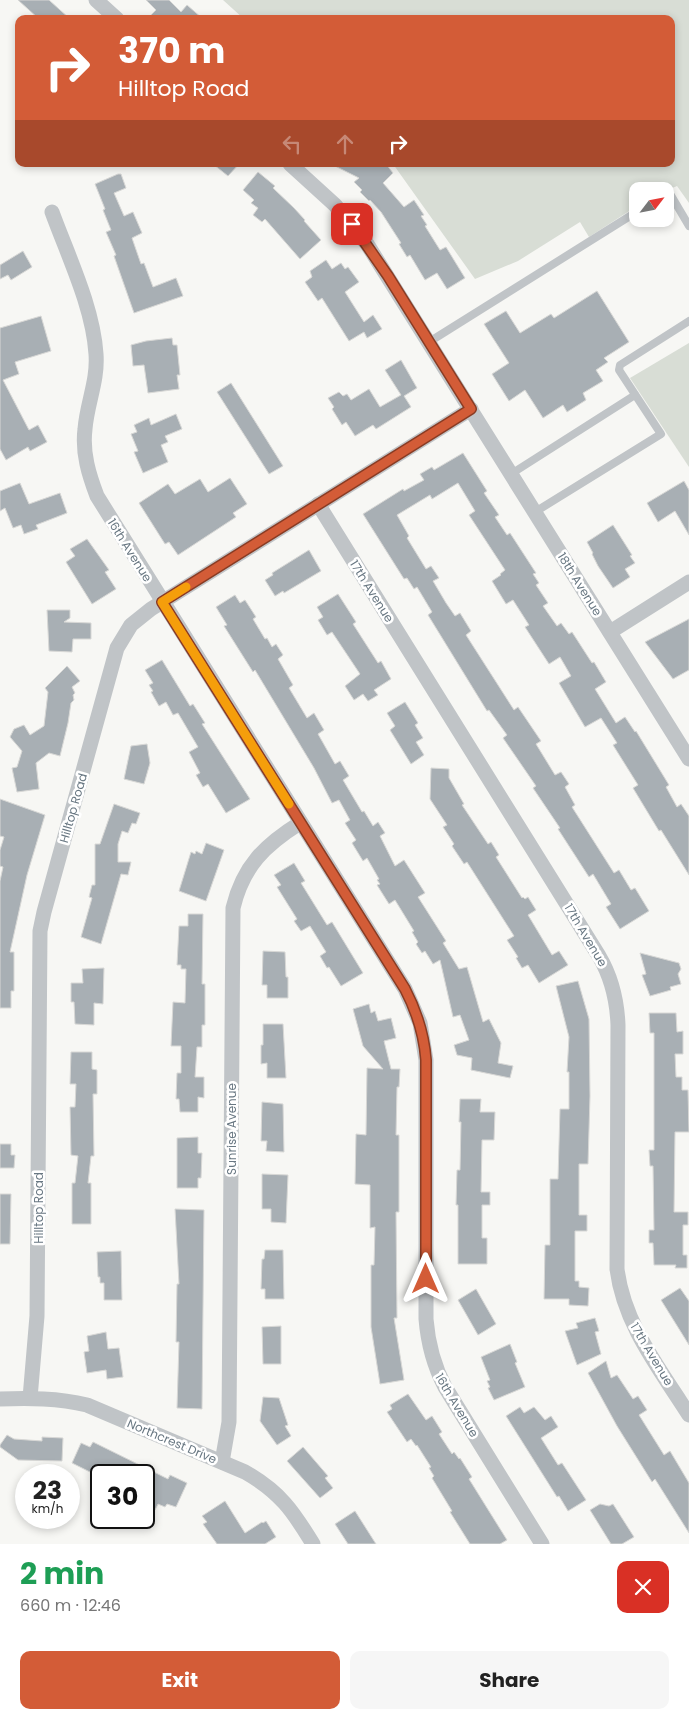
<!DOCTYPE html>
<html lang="en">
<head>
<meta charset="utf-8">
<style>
	:root { --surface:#fff; --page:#f6f6f6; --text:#222; --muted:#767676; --accent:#d35c37 }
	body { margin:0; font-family:Poppins,sans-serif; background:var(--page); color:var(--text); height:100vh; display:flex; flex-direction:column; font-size:19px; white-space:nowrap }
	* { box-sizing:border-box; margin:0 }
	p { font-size:16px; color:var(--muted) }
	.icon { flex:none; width:28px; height:28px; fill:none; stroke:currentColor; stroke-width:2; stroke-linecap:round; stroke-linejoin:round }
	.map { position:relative; height:1544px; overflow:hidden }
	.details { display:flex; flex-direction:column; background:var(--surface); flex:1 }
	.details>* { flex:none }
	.hud { position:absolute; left:15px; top:15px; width:660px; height:152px; border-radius:10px; box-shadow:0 2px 8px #0003; background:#d35c37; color:#fff; overflow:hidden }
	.needle { width:32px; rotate:58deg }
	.fabs { position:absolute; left:629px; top:182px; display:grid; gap:10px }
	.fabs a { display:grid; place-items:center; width:45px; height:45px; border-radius:10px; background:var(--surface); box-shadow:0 2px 8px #0003; font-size:25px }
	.speed { position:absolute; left:15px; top:1464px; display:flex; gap:10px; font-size:25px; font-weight:700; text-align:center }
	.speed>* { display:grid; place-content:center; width:65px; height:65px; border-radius:50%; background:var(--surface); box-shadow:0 2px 8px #0003; line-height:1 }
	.speed small { font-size:12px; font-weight:400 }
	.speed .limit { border:2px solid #111; border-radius:8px; background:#fff; color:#111 }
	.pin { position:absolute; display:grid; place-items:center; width:42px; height:42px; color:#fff; margin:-21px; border-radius:10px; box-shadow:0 2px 8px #0006 }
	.me { position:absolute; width:55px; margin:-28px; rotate:0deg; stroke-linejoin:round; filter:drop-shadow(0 0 4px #0008) }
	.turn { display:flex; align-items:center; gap:18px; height:105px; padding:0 20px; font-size:22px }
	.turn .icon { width:65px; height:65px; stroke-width:2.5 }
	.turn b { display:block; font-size:35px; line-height:42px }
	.lanes { display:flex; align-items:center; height:48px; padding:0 20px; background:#0003; justify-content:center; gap:25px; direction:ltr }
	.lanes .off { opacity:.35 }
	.round { display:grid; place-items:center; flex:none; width:52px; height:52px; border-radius:10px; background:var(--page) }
	.headline { display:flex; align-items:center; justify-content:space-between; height:85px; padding:0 20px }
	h1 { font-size:30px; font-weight:700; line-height:38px; color:#1e9e55 }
	.button { display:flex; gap:10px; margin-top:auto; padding:10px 20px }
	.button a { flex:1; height:58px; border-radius:10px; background:var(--accent); color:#fff; font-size:20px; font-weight:700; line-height:58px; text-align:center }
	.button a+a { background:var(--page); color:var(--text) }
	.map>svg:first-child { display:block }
	.green { fill:#d8ddd5 }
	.building { fill:#a8afb4; stroke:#d8d8d6 }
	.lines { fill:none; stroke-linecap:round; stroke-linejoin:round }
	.lane { stroke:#c0c4c7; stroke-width:8 }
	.street { stroke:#c0c4c7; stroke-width:15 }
	.route-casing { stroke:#893c24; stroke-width:12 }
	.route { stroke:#d35c37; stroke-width:9 }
	.slow { stroke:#f59e0b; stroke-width:9 }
	.labels { text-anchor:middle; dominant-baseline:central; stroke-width:5; stroke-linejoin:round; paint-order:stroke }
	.street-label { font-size:12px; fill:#687782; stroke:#fff }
</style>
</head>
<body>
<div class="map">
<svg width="689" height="1544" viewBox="0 0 689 1544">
	<rect width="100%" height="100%" fill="#f7f7f4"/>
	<g class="green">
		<polygon points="223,0 689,0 689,203 677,186 665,191 638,191 637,206 589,237 580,222 518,261 475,279 393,164 671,164 671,19 244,19"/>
		<polygon points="689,343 689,467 630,378"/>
	</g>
	<g class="building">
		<polygon points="18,0 49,0 70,19 39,19"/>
		<polygon points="146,0 169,0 181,12 187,5 203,19 147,19 156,10"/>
		<polygon points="213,164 239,164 228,176"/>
		<polygon points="331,164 386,164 393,173 383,183 404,207 414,200 424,215 421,216 427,225 425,226 440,250 446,247 465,278 447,289 437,273 425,280 410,255 407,257 399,244 401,243 381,212 370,200 369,201 360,192 362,190 354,182 359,178"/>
		<polygon points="258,172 275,186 273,188 294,208 305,220 304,221 321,240 300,259 265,219 262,222 253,215 258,208 251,203 254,200 243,190"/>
		<polygon points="118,174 121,174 126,188 114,193 124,216 133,212 142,233 132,238 141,264 144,263 153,287 176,278 183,296 134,313 114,256 116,255 106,232 111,230 103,210 105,209 95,184"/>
		<polygon points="23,251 32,267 11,280 8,275 0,279 0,265"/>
		<polygon points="326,260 332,269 341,263 345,269 348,267 359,282 345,292 364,322 373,315 382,329 367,338 364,332 349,341 322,298 318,301 305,282 312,277 310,271"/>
		<polygon points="597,291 629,342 604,358 608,362 596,370 603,381 583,393 586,400 567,412 563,405 543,418 525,390 509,401 492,374 509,363 484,324 506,311 520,333 551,314 554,318"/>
		<polygon points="41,316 51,351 15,362 19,374 3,380 29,430 38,425 47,442 30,451 28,447 6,460 0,449 0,328"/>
		<polygon points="172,338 173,345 177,345 180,375 177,375 179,389 148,393 144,365 133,366 131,345 146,341"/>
		<polygon points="401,360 417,388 404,396 411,407 376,429 373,425 355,436 346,422 342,425 332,409 334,407 328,398 339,392 343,396 347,394 351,400 369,389 380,407 401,395 385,370"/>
		<polygon points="231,383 283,466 269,474 217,392"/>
		<polygon points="176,414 182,429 165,436 168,442 161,445 168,462 143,473 134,452 138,451 131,434 137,432 134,425 149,418 151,425"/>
		<polygon points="463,453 487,491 484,493 499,515 495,517 507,535 510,533 536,573 533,574 539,583 536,585 548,603 543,606 557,626 561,623 569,634 572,632 592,663 594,662 606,682 595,689 616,723 625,717 635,732 636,731 669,785 666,787 677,807 681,804 689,816 689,875 661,830 659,831 633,788 638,785 613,745 617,743 601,718 585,727 559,683 571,676 560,657 549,664 525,627 529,625 513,600 506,604 492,581 501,575 500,574 505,570 469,515 475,511 458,483 432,499 430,495 397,515 409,536 407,538 426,569 431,566 439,578 433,581 446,603 455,616 460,613 471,631 466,635 514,710 518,707 541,741 536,744 555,775 561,772 569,784 565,787 575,805 572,807 614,873 619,870 631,890 635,888 649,911 620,929 606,907 611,904 593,874 589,877 558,829 560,828 533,788 536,786 503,738 507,735 489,710 487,711 428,615 432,612 417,587 414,589 407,578 404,579 363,514 403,489 404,491 424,480 420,474 432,467 434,470"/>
		<polygon points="230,478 247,504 233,513 236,517 178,555 169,542 165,544 139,503 168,484 175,494 200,479 208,492"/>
		<polygon points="684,481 689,490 689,535 675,511 658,522 647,503"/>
		<polygon points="20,483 29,504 60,493 67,513 36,525 38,529 24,534 21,525 13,528 5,508 0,511 0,491"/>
		<polygon points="613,525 632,555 630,556 635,563 625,569 630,577 613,588 598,566 592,554 593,553 587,542"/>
		<polygon points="87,539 109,570 105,572 116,589 92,604 66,562 75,556 70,549"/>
		<polygon points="309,550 321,571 284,593 283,591 275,596 265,580 273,575 272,573"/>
		<polygon points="338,594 356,622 353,624 378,663 381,661 391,679 374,690 378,695 368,701 363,694 354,700 345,686 360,674 332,632 327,635 318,620 323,617 317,607"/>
		<polygon points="235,595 240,603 245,600 256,617 253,619 265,639 267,638 272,647 276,644 283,655 278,659 293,685 289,688 307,718 314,713 324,730 318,734 322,741 335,764 340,761 349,776 343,780 362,812 364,811 373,826 378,822 385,833 380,836 395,866 404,860 425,893 418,897 446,941 443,943 459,969 467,967 483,1022 489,1019 501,1043 498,1063 513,1066 510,1078 471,1070 472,1058 457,1055 454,1045 469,1040 460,1015 453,1017 440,960 433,964 425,951 422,953 416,944 418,942 412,932 414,931 395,900 389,904 377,885 380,884 377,880 379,879 367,858 363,861 352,843 356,840 345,823 350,820 339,800 332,803 314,768 255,670 253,672 224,626 227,625 216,607"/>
		<polygon points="47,610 70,610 70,618 64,622 91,623 91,639 73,639 72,652 49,651"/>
		<polygon points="689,619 689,670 673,679 645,642"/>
		<polygon points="162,660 190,706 193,704 205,723 202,724 250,799 226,813 208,784 203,787 196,775 200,773 189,752 198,747 178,713 173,715 166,702 159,706 151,692 153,691 149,685 153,683 145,670"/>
		<polygon points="67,666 80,681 72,687 75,693 73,695 74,700 71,703 68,723 60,756 49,753 36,763 39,789 17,792 12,768 17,767 22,751 10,737 14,729 24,725 30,735 44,726 48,692 45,688"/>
		<polygon points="405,702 418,723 415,725 423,738 416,742 424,755 411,764 390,730 395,726 387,713"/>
		<polygon points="147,744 150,763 144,784 124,779 131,746"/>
		<polygon points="431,768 449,769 449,778 464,804 462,805 488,844 491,842 499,855 496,857 522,898 523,897 525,899 528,897 536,910 528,915 552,955 559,951 568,965 539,983 528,965 522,968 516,958 518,957 507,940 514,936 467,862 464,864 452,846 454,844 443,827 447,825 430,799"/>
		<polygon points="0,799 45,815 27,875 10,952 14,952 14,991 11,991 11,1008 0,1008 0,881 3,867 0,866 0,850 4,837 0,836"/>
		<polygon points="114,804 140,813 136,824 132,823 128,833 122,831 118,844 118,862 131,862 128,875 121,874 101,944 81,937 92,898 89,897 92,885 95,885 95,844 100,844"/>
		<polygon points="206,843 224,850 206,901 179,891 191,852 195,854 196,851 202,854"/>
		<polygon points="294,863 305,881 301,883 327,925 332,922 363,973 341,986 329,967 327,968 320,956 326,952 310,926 301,931 294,921 297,919 277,887 281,885 274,875"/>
		<polygon points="188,914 203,914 202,984 205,984 205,1025 202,1025 202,1047 197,1047 195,1077 204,1077 204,1098 198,1097 198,1112 180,1112 179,1099 176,1099 177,1073 181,1073 181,1046 171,1046 173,1002 185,1003 186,969 181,969 181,965 177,965 179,926 188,926"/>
		<polygon points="263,951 285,952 286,977 288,977 288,998 267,998 267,985 262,985"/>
		<polygon points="640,953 679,963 681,969 678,974 681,984 670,987 671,990 650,996 642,975 646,974"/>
		<polygon points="104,968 103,1004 94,1003 94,1025 75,1024 74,1002 71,1002 71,983 83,983 82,969"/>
		<polygon points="578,981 589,1019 590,1096 588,1164 579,1164 579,1215 587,1215 587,1231 575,1231 575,1281 579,1281 579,1287 589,1288 588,1306 569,1305 569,1299 544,1299 545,1245 550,1245 550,1179 558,1179 560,1109 569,1109 569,1072 567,1072 569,1037 556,986"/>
		<polygon points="369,1004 371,1013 375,1011 378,1021 391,1018 396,1038 384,1041 391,1069 400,1069 399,1087 397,1087 396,1135 399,1135 399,1212 396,1212 397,1318 394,1318 404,1380 380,1384 371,1327 371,1265 374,1265 375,1227 370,1228 370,1185 355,1184 356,1134 366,1135 367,1068 383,1069 363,1046 353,1009"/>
		<polygon points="649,1013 676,1013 677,1032 683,1031 683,1054 675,1054 676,1077 682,1077 682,1090 688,1090 689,1132 675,1132 674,1212 688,1212 688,1225 683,1225 683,1255 687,1255 687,1268 675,1268 676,1265 654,1265 653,1243 649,1243 649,1230 654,1230 653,1166 650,1166 649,1150 654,1150 654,1033 650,1033"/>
		<polygon points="263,1024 283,1024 286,1078 267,1078 267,1063 261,1064 261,1045 263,1045"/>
		<polygon points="71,1052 92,1052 92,1069 97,1070 97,1094 93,1094 94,1156 91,1156 88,1183 91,1183 91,1224 72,1224 72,1183 75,1183 78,1156 71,1155 70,1107 75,1107 76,1084 70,1084"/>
		<polygon points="460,1099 481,1099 480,1112 495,1112 494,1140 482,1140 481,1192 490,1192 490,1205 482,1205 482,1238 487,1238 487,1264 458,1264 458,1205 456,1205 457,1170 460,1170 461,1122 459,1122"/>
		<polygon points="262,1102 283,1104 284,1152 266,1151 267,1141 261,1141"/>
		<polygon points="198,1137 198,1153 202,1153 201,1178 198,1178 198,1188 177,1188 177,1138"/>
		<polygon points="0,1144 11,1144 11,1155 15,1155 14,1168 0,1168"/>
		<polygon points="262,1174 288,1175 286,1223 271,1222 271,1209 262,1209"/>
		<polygon points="0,1194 11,1194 10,1244 0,1244"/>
		<polygon points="175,1209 204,1210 202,1409 177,1408 179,1342 176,1342 177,1284 179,1284"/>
		<polygon points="265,1250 283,1250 284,1299 265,1299 265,1289 261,1289 262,1259 264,1259"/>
		<polygon points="121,1251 122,1300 104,1300 104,1283 100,1283 100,1277 98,1277 97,1252"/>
		<polygon points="680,1288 689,1301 689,1345 661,1300"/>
		<polygon points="476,1289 496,1324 478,1335 458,1300"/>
		<polygon points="595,1318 599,1331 595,1332 601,1354 577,1365 565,1331 578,1328 576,1323"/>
		<polygon points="281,1326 281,1364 263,1364 262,1327"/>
		<polygon points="106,1332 108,1349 119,1348 123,1377 107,1379 106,1370 87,1373 84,1352 89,1351 87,1336"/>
		<polygon points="510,1344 517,1362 515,1363 525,1387 494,1400 488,1388 490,1387 487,1381 490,1380 481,1357"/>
		<polygon points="606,1361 611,1378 617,1375 633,1399 638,1396 647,1410 639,1415 664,1455 670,1451 689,1483 689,1533 655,1479 652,1482 617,1426 588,1373"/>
		<polygon points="408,1394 426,1420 432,1416 442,1432 439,1434 452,1454 454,1452 459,1459 460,1458 472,1477 469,1479 507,1540 500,1544 470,1544 450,1512 452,1511 432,1478 434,1476 429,1468 431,1467 417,1445 416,1446 411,1439 407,1442 387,1412 392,1409 390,1405"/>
		<polygon points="263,1397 279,1398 288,1425 285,1426 291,1436 277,1445 260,1421"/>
		<polygon points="520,1407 524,1413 534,1407 545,1420 551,1416 558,1427 541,1438 558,1465 562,1463 586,1500 568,1511 559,1496 557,1497 506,1416"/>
		<polygon points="7,1435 14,1439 42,1441 42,1437 63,1438 62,1461 18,1460 0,1447 0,1445"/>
		<polygon points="93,1442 168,1479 170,1475 187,1483 176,1507 167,1504 165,1507 158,1504 155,1510 148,1510 144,1507 147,1495 144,1494 144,1475 96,1475 72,1463 81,1443 90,1447"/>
		<polygon points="303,1447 328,1476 325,1478 333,1488 320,1498 287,1461"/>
		<polygon points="225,1501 245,1533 262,1522 263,1523 266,1521 276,1537 265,1544 217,1544 203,1524 207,1522 202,1516"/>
		<polygon points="600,1504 609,1506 613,1504 634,1537 622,1544 611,1544 590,1510"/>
		<polygon points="355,1511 376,1544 348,1544 335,1524"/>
	</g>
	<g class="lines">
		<g class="lane">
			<polyline points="665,194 669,192 689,226"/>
			<polyline points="429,342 638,211"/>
			<polyline points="511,474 635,395"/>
			<polyline points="535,512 661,434 619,370 620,365 689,321"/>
		</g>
		<g class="street">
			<polyline points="96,0 117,19"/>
			<polyline points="290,164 335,205 367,244 689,759"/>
			<path d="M52,212c16,44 41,95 44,142 2,27 -9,49 -11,75 -3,24 4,46 12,67l308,493 15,34 6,37v259c2,25 7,45 19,68l97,157"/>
			<path d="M318,504l281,452c13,22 18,44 19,69l-1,244c7,56 43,100 72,146"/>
			<polyline points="610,632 689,582"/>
			<polyline points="30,1398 37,1316 40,931 44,912 117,648 131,625 151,609 471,409"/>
			<path d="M0,1399c29,-1 58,-1 87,6l158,67c35,20 48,39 68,72"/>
			<path d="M222,1462l7,-40 4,-514c10,-42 32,-63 67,-85"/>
		</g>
	</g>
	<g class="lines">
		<defs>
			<path id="route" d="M352,224l36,52 83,133 -309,193 243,387c12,23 19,45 21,71v219"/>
		</defs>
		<use href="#route" class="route-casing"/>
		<use href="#route" class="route"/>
		<polyline class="slow" points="186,587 162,602 289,804"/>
	</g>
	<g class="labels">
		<g class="street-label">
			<text transform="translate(130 550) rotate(58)">16th Avenue</text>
			<text transform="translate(580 584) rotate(58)">18th Avenue</text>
			<text transform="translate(372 591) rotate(58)">17th Avenue</text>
			<text transform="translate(73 808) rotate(-74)">Hilltop Road</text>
			<text transform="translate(586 935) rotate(59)">17th Avenue</text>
			<text transform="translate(231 1129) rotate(-90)">Sunrise Avenue</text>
			<text transform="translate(38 1208) rotate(-90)">Hilltop Road</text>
			<text transform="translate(652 1354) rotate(59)">17th Avenue</text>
			<text transform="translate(457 1405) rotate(59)">16th Avenue</text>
			<text transform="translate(172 1441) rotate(23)">Northcrest Drive</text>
		</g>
	</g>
</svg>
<div class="fabs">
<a><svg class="needle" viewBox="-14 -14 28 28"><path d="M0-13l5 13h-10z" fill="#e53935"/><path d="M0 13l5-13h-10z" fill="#767676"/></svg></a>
</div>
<div class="speed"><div>23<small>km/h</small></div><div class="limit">30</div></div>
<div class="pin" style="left:352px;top:224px;background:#d93025"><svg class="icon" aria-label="arrive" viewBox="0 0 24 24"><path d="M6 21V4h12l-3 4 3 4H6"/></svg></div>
<svg class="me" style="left:426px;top:1279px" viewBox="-20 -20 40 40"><path d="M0-17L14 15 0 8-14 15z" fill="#d35c37" stroke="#fff" stroke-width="4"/></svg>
<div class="hud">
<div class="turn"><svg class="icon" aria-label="right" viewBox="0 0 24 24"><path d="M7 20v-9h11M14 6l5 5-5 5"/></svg><div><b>370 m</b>Hilltop Road</div></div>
<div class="lanes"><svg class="icon off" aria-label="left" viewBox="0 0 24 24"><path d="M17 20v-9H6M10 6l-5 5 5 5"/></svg><svg class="icon off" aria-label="ahead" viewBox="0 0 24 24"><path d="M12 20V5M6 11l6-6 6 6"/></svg><svg class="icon" aria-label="right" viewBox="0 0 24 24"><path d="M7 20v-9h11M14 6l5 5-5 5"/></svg></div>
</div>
</div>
<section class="details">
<div class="headline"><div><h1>2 min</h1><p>660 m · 12:46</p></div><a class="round" style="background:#d93025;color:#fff"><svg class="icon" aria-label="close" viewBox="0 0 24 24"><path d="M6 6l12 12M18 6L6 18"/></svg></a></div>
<div class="button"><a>Exit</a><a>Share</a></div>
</section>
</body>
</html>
